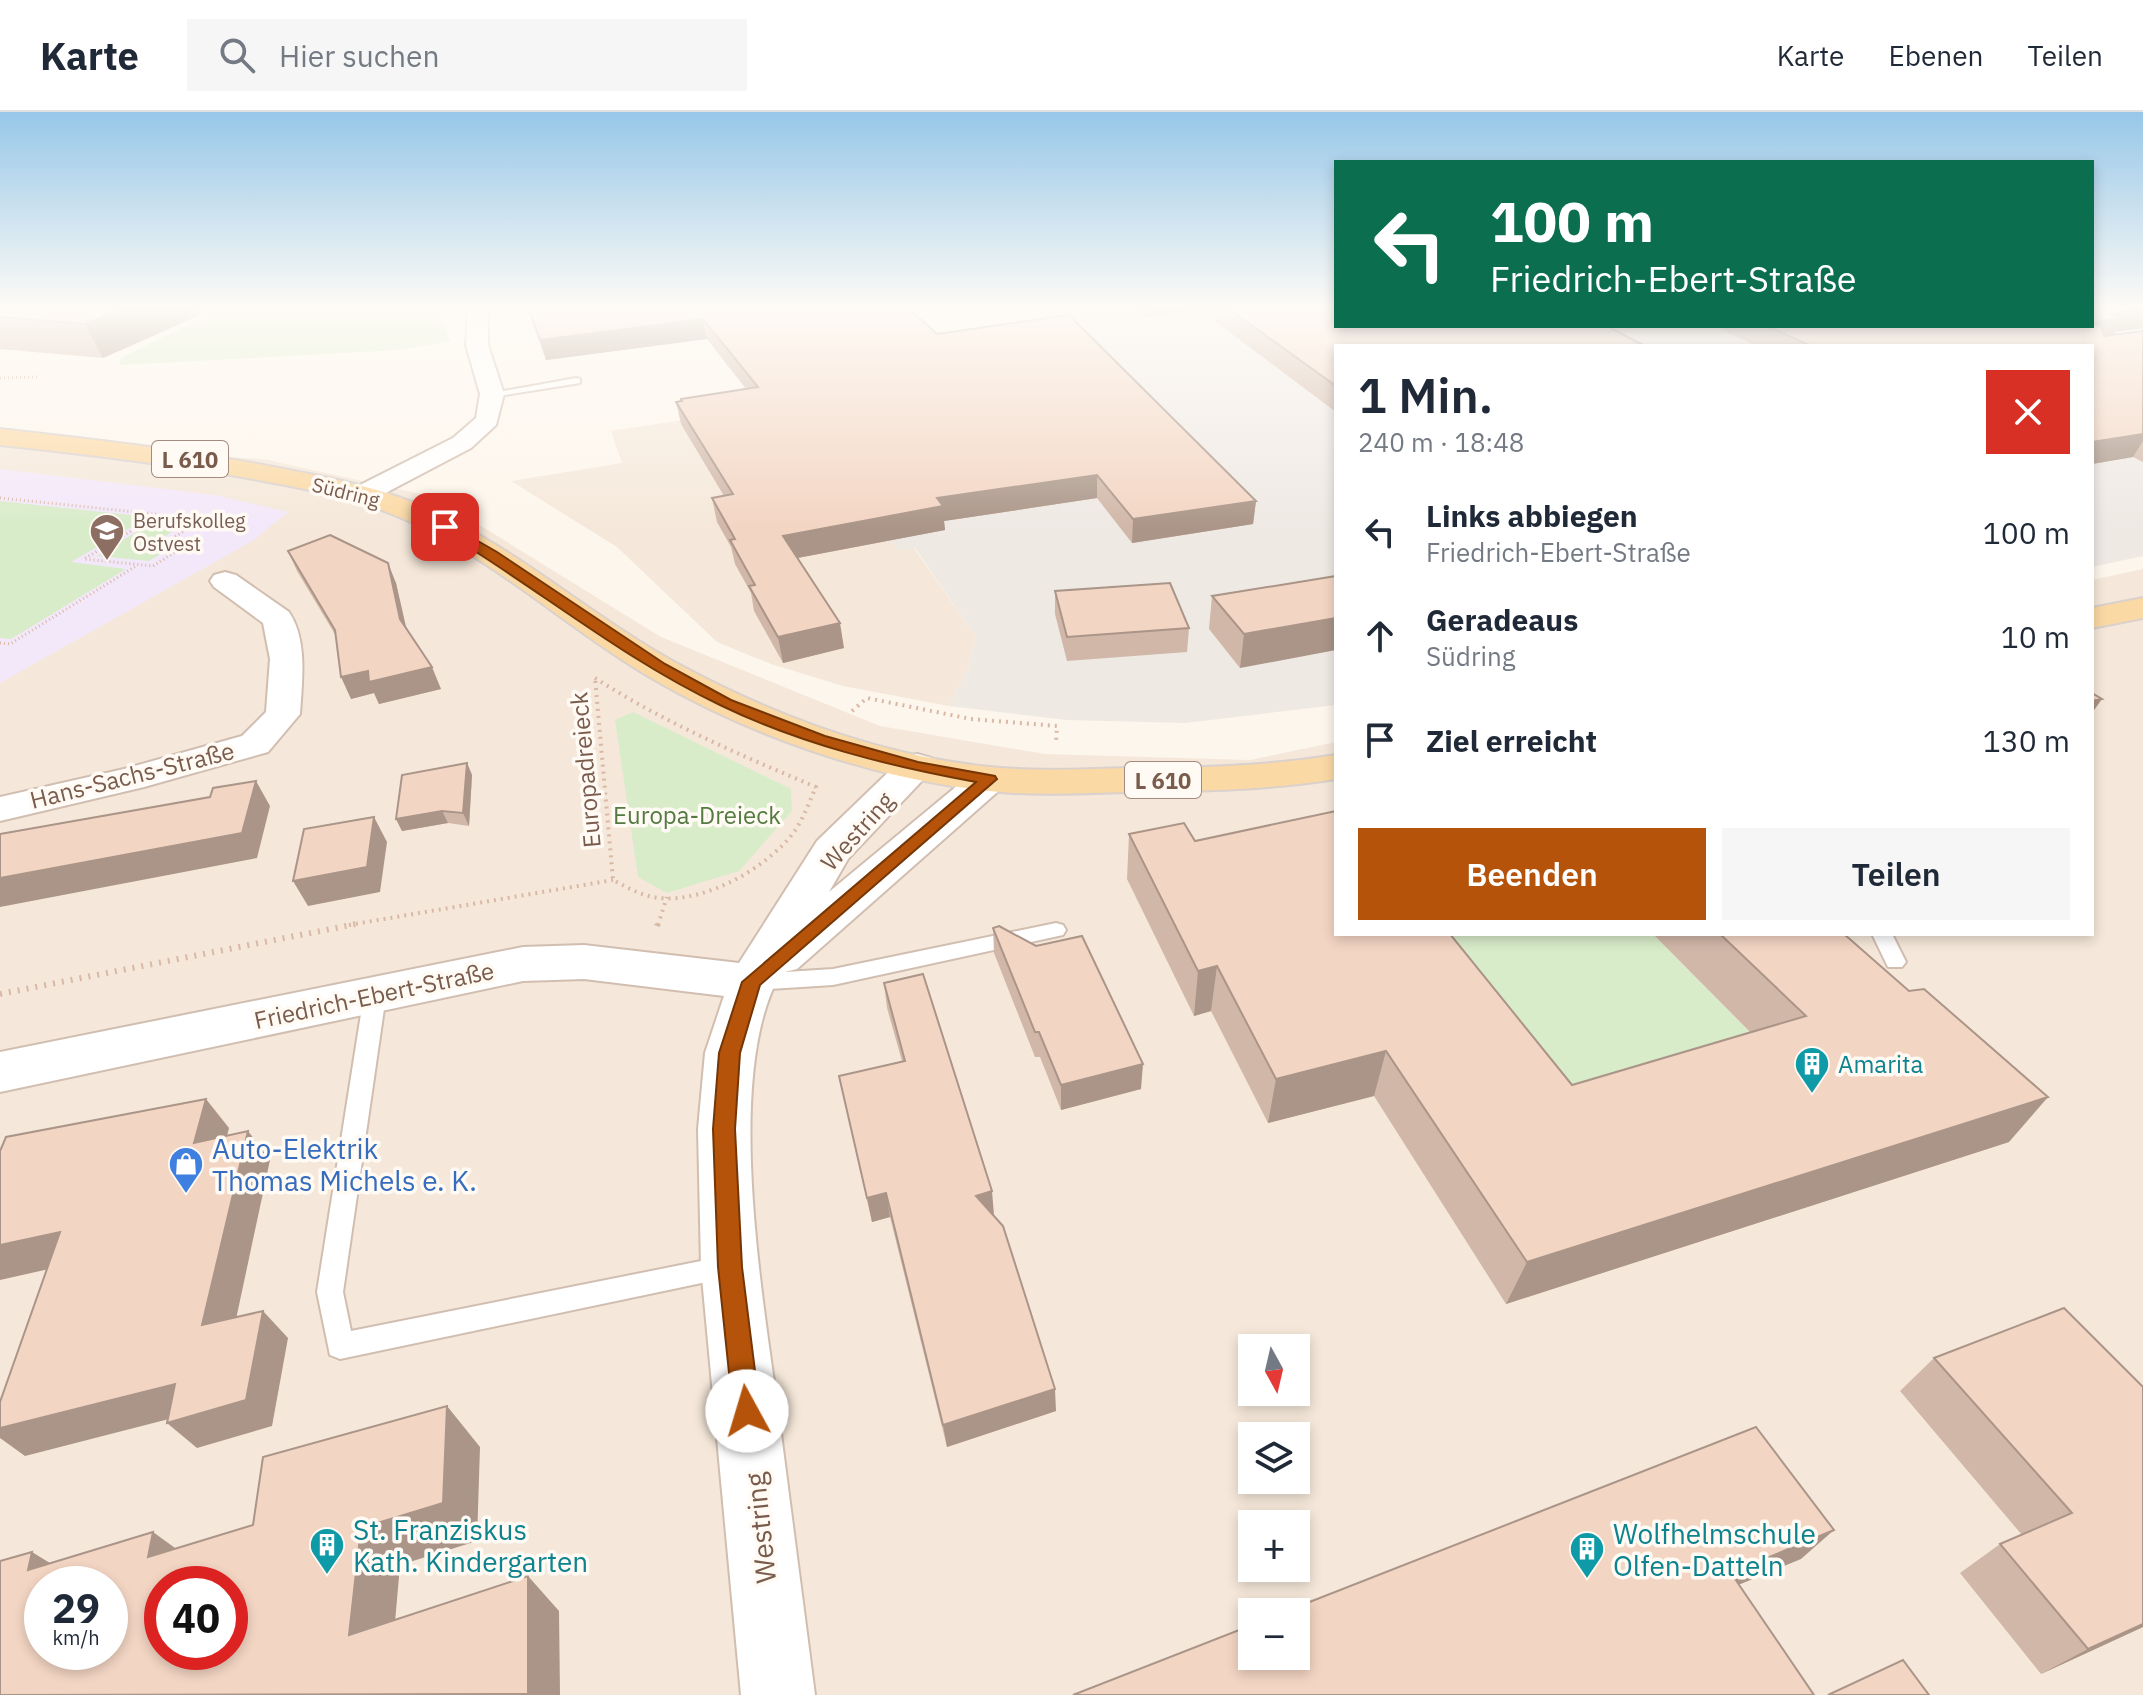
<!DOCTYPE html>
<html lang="de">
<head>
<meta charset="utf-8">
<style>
	:root { --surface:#fff; --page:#f6f6f7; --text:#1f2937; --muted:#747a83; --line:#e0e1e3; --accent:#b45309 }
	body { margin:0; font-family:"IBM Plex Sans",sans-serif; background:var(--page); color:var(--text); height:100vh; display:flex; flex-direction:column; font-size:30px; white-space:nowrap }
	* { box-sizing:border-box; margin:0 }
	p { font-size:26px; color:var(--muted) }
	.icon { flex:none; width:44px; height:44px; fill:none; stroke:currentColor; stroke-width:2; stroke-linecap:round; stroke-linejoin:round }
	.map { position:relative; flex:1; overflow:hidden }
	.panel { position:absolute; left:1334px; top:232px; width:760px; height:592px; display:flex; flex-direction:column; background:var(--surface); border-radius:0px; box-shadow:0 4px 12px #0003 }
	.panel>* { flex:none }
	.banner { position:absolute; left:1334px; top:48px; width:760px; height:168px; border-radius:0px; box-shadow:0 4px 12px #0003; background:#0b6e4f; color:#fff; overflow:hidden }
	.needle { width:52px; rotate:172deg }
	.controls { position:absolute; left:1238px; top:1222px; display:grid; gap:16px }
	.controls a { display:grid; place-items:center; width:72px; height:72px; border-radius:0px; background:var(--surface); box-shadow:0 4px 12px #0003; font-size:40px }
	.speed { position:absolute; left:24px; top:1454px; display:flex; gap:16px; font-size:40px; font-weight:700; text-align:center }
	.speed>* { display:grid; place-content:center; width:104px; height:104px; border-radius:50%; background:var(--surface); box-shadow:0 4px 12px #0003; line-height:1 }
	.speed small { font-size:20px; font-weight:400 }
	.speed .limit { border:12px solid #d22; background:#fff; color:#111 }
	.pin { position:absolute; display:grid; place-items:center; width:68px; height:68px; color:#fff; margin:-34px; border-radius:16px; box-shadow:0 4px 12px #0006 }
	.me { position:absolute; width:88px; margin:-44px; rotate:354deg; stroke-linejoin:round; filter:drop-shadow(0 0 6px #0008) }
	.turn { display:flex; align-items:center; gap:28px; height:168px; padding:0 24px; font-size:36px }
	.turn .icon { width:104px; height:104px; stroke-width:2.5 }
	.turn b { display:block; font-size:56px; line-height:68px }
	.round { display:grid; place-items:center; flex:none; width:84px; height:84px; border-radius:0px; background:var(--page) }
	.summary { display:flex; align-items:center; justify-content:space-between; height:136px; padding:0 24px }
	h1 { font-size:48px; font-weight:600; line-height:60px }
	.button { display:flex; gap:16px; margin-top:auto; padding:16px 24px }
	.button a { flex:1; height:92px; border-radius:0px; background:var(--accent); color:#fff; font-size:32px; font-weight:600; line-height:92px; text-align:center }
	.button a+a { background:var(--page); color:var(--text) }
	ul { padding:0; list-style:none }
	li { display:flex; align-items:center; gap:24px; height:104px; padding:0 24px }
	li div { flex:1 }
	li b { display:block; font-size:30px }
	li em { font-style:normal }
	header { display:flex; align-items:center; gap:48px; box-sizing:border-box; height:112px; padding:0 40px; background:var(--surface); border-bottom:2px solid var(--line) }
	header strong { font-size:38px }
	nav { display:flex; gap:44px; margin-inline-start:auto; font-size:28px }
	.search { width:560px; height:72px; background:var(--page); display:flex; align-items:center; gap:20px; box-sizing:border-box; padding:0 28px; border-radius:0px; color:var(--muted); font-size:30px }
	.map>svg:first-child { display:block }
	.residential { fill:#f5e8da; fill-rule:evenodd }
	.industrial { fill:#efe9e4 }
	.education { fill:#f3e8fa }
	.green { fill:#d8ecc9 }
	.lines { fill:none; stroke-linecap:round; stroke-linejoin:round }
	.service-casing { stroke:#d1beb0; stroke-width:4 }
	.minor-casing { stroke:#d1beb0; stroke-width:4 }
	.tertiary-casing { stroke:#d1beb0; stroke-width:4 }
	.primary-casing { stroke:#dad1cd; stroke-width:4 }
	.path-far2 { stroke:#d9b8a5; stroke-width:3; stroke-dasharray:1 3; stroke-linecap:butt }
	.path-far1 { stroke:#d9b8a5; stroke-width:4; stroke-dasharray:2 5; stroke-linecap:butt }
	.path { stroke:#d9b8a5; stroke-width:6; stroke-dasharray:2 7; stroke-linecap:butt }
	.service { fill:#fff; fill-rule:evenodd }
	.minor { fill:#fff; fill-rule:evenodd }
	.tertiary { fill:#fff; fill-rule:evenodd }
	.primary { fill:#fbd9a5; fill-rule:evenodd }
	.wall { fill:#d1b7a8 }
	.shaded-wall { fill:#aa9588 }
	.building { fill:#f3d5c3; stroke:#aa9588; stroke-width:2; fill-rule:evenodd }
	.route { fill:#b45309; stroke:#753606; stroke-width:2 }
	.labels { text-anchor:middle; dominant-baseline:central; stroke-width:7; stroke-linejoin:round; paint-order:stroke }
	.far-street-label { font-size:20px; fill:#7a5c4d; stroke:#fffaf3 }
	.far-education-label { font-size:20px; fill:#785e54; stroke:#fffaf3; text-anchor:start }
	.shield { fill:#fffaf3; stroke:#a28b7f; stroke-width:2 }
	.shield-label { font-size:22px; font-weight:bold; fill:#7a5c4d }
	.street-label { font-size:24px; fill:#7a5c4d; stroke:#fffaf3 }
	.park-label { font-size:24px; fill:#537a41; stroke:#fffaf3 }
	.culture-label { font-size:24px; fill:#0d838f; stroke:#fffaf3; text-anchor:start }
	.near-shop-label { font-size:28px; fill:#366cbe; stroke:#fffaf3; text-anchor:start }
	.near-street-label { font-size:28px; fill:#7a5c4d; stroke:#fffaf3 }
	.near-culture-label { font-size:28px; fill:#0d838f; stroke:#fffaf3; text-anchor:start }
</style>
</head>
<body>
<header>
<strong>Karte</strong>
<div class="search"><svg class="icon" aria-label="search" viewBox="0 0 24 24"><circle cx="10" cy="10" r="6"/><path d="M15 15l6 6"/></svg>Hier suchen</div>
<nav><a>Karte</a><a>Ebenen</a><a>Teilen</a></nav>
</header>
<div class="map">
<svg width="2143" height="1583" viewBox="0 0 2143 1583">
	<rect width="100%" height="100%" fill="#fdf6ec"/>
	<g class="residential">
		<polygon points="761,296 914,436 976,525 968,558 949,594 843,574 771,552 717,530 617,435 511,369 622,351 611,319"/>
		<path d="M0,325l268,23 166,37 227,140 219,89 165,28 205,6 86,-18v192h756v-354l51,-11v1126h-2143zM1252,1236h44v44h-44zM1252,1324h44v44h-44zM1252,1412h44v44h-44zM42,1472h68v68h-68zM162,1472h68v68h-68zM1252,1500h44v44h-44z"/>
	</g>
	<polygon class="industrial" points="1031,195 1336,195 1336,214 2092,214 2143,195 2143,444 2092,455 2092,234 1336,234 1336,593 1185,611 1066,608 949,594 968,558 976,525 915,436 898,438 851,375 1056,217"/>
	<polygon class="education" points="0,357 215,383 288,400 254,428 0,571"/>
	<g class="green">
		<polygon points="226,195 436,195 450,229 398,238 119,253 121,246"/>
		<polygon points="0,389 149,405 71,450 126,457 11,527 0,526"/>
		<polygon points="159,406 189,409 159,428 178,431 149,449 97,444"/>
		<polygon points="633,600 791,677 792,699 739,759 667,781 638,765 615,608"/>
		<polygon points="1411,822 1653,822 1778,949 1552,1018"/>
	</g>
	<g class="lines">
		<defs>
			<g id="service">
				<polygon points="576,266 580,267 580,271 492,285 487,282"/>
				<polygon points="1056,811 1063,813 1066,818 1063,823 833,873 753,878 745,876 742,870 745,864 753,862 833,857"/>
				<polygon points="1872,822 1892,822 1906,850 1902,855 1888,855"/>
				<polygon points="375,875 383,877 386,883 343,1180 351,1219 726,1144 735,1148 739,1156 735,1164 340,1247 330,1243 317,1180 364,883 367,877"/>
			</g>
			<g id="minor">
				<polygon points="468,195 488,195 488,233 504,282 496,313 471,336 374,387 356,387 352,381 356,375 453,326 476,306 480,282 466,233"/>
				<path d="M225,460l11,3 53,37c19,28 13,70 11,102l-32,38 -124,35 -144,34v-24l124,-28 118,-33 24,-24 4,-53 -7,-36 -49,-36 -4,-6 4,-6z"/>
			</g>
			<path id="tertiary" d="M917,642l14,4 5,8 -88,93 -19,33 146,-121 14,-4 14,4 6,8 -6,8 -206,182 -16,4c-59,100 -17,331 -2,445 12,92 24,185 36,277h-74l-40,-428 -3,-138 7,-76 19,-57 -140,-17 -61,2 -523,111v-40l523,-105 61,-2 155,18 78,-122 86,-83z"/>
			<g id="primary">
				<path d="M0,317c98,11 197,22 294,42 42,8 84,17 123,33 95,39 170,110 259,159 96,52 205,93 314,104 47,5 94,2 141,1 69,0 137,-2 205,-13v24c-68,11 -136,12 -205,13 -47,1 -95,4 -142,-1 -118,-13 -239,-55 -341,-115 -89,-53 -165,-128 -264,-165 -42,-16 -87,-24 -131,-32 -84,-15 -168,-25 -253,-34z"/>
				<polygon points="2143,486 2143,506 2092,516 2092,496"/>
			</g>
		</defs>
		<use href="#service" class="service-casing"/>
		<use href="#minor" class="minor-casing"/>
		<use href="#tertiary" class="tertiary-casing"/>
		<use href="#primary" class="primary-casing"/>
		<g class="path-far2">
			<polyline points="0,266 39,265"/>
			<polyline points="0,386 203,407 173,426 194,428 153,454 84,447 158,403"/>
			<polyline points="0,531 10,532 136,454"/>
		</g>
		<g class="path-far1">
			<path d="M595,566c70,45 145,77 221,109 -7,15 -12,31 -22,45 -27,36 -89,71 -135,66 -17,-2 -31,-10 -46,-18z"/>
			<polyline points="852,599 867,586 971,607 1057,614 1056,631"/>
			<polyline points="349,813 613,768"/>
			<polyline points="658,813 667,785"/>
		</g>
		<g class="path">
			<polyline points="657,814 658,811"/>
			<polyline points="0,882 361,811"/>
		</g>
		<use href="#service" class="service"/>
		<use href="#minor" class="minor"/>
		<use href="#tertiary" class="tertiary"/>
		<use href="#primary" class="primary"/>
	</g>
	<g class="wall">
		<polygon points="0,195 200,203 103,246 0,237"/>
		<polygon points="527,195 907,195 937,222 1256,389 1253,412 1132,431 1097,386 944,409 945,418 797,446 844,536 783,551 754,499 751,481 735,452 731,435 717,410 712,386 724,384 681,312 676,290 681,289 681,287 746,277 707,227 546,248"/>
		<polygon points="1133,195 1336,195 1336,300 1200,198 1146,205"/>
		<polygon points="1714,214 2092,214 2115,220 2113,223 2143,219 2143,350 2133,345 2092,352 2092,234 1756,234"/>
		<polygon points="288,439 396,471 406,517 441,577 379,592 374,581 351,587 336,524 297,459"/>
		<polygon points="1336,464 1240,556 1209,517 1212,484"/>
		<polygon points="1055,479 1189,516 1187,540 1067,549 1055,502"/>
		<polygon points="467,651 472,663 469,714 448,711 402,719 396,707"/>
		<polygon points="1129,722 1195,729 1572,973 1750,920 1653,822 1844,822 2009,1030 1506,1192 1374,984 1268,1011 1211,899 1194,904 1127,767"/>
		<polygon points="993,816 1141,977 1061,998 1040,945 1035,945 994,841"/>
		<polygon points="884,871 994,1103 993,1103 1056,1299 947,1335 890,1105 872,1110 839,964 902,949 887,896"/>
		<polygon points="1934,1246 2143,1275 2143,1515 2041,1562 1960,1461 2000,1432 2022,1423 1900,1279"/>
	</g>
	<g class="shaded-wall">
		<polygon points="128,195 196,195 200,203 103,246 85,212"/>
		<polygon points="1146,195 1200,195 1200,198 1146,205"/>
		<polygon points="2143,196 2143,216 2115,220 2111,227 2083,231 2094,210 2108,201"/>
		<polygon points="703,207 707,227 546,248 540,228"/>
		<polygon points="2143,322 2143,329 2133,345 2092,352 2092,330"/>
		<polygon points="1097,363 1097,386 944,409 945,418 787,448 783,424 937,386"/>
		<polygon points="1256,389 1253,412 1132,431 1133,407"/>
		<polygon points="388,451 396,471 409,528 400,507"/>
		<polygon points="1336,506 1336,538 1240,556 1244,522"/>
		<polygon points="840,511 844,536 783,551 778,525"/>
		<polygon points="432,555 441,577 379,592 374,581 351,587 341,565 368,559"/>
		<polygon points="2102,587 2092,601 2092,589"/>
		<polygon points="467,651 472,663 469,714 463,701"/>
		<polygon points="256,669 270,694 257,746 0,795 0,766"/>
		<polygon points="442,699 448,711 402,719 396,707"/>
		<polygon points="374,705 387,730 380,780 308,794 293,769"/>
		<polygon points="1217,854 1211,899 1194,904 1198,859"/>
		<polygon points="1386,939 1374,984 1268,1011 1276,967"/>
		<polygon points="1143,952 1141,977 1061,998 1061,973"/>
		<polygon points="2048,985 2009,1030 1506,1192 1527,1150"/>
		<polygon points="206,987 229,1016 218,1060 194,1031"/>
		<polygon points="248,1019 270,1048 229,1240 202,1213"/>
		<polygon points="992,1079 994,1103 978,1108 976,1084"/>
		<polygon points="886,1081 890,1105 872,1110 867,1086"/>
		<polygon points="60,1120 89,1148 0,1168 0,1133"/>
		<polygon points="263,1199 288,1226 272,1314 197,1336 167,1311"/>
		<polygon points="175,1272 204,1298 25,1344 0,1326 0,1316"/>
		<polygon points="1055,1277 1056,1299 947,1335 943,1313"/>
		<polygon points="447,1294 480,1335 477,1429 400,1453 391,1556 349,1523 361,1416"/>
		<polygon points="1834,1418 1801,1447 1702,1488 1731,1461"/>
		<polygon points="153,1420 204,1457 148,1445"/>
		<polygon points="32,1440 84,1472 28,1458"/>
		<polygon points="528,1464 559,1499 560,1583 525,1583"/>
		<polygon points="2143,1512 2143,1515 2041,1562 2088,1537"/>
	</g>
	<g class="building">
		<polygon points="0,195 128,195 85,212 0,205"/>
		<polygon points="528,195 907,195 937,222 1069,203 1256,389 1133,407 1097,363 937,386 943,394 783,424 840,511 778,525 749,474 755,473 730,428 735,427 712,386 733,382 676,290 682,289 681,287 758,275 703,207 540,228"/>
		<polygon points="1226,195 1336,195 1336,214 1607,214 1645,234 1336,234 1336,274"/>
		<polygon points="2092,195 2143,195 2143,196 2108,201 2122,206 2094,210 2092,212"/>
		<polygon points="2092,213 2101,215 2104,224 2143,219 2143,322 2092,330 2092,234 1811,234 1767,214 2092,214"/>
		<polygon points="330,423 388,451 400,507 432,555 369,570 368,559 341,565 335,518 288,439"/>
		<polygon points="1336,464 1336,506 1244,522 1212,484"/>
		<polygon points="1170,471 1189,516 1067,525 1055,479"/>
		<polygon points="2092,581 2102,587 2092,589"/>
		<polygon points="467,651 463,701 442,699 396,707 402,663"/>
		<polygon points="256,669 242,721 0,766 0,722 210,685 213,676"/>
		<polygon points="1336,699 1336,822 1450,822 1572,973 1806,904 1720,822 1844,822 1909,879 1924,877 2048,985 1527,1150 1386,939 1276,967 1217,854 1198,859 1129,722 1184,711 1195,729"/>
		<polygon points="374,705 367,755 293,769 304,717"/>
		<polygon points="999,814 1036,834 1082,824 1143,952 1061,973 1039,920 1035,920 993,816"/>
		<polygon points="923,862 992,1079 976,1084 1003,1114 1055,1277 943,1313 886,1081 867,1086 839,964 905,949 884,871"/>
		<polygon points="206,987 194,1031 248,1019 202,1213 263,1199 246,1288 167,1311 175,1272 0,1316 0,1290 60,1120 0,1133 0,1039 6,1025"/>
		<polygon points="2064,1196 2143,1275 2143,1512 2088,1537 2000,1432 2072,1401 1934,1246"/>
		<path d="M447,1294l-4,97 -82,25 -12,107 179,-59v118l-528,1v-134l32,-9 -4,18 125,-38 -5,25 105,-32 10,-68zM42,1472h68v68h-68zM162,1472h68v68h-68z"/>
		<polygon points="1756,1315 1834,1418 1731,1461 1814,1583 1073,1583 1252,1513 1252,1544 1296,1544 1296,1500 1284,1500"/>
		<polygon points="1903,1548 1929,1583 1828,1583"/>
	</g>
	<linearGradient id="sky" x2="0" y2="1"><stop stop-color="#97c7e8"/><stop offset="0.47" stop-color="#fefbf6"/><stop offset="1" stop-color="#fefbf6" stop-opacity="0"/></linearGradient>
	<rect width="2143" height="416" fill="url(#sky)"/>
	<path class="route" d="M441,413h9l47,27 168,112 66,36 94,36 93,26 77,14 2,3 -237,206 -20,68 -5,76 7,138 18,144 -4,9 -9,4 -10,-4 -4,-9 -15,-144 -5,-138 6,-76 23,-71 234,-200c-87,-16 -176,-38 -256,-77 -99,-47 -185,-119 -279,-175z"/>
	<defs>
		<symbol id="school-pin" viewBox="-11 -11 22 30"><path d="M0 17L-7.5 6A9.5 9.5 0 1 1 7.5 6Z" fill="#8d6e63" stroke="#fffaf3"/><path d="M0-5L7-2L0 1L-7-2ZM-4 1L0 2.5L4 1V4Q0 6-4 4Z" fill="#fff"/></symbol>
		<symbol id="building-pin" viewBox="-11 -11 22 30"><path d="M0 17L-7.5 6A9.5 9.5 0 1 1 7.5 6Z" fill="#0f9aa8" stroke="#fffaf3"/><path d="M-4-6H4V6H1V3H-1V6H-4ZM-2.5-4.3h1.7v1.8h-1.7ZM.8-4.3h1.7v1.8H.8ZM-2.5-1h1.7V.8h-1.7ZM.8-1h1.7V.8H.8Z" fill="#fff"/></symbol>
		<symbol id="shop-pin" viewBox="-11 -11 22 30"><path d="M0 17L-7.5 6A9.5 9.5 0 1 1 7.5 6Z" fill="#3f7fe0" stroke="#fffaf3"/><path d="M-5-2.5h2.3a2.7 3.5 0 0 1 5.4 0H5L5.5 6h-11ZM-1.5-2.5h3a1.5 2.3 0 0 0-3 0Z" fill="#fff"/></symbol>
	</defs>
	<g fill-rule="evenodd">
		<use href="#school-pin" x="87" y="399" width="40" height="54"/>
		<use href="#building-pin" x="1792" y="932" width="40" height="54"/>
		<use href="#shop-pin" x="166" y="1032" width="40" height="54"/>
		<use href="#building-pin" x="307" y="1413" width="40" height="54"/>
		<use href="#building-pin" x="1567" y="1417" width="40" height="54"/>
	</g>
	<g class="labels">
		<g class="far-street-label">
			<text transform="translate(346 380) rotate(14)">Südring</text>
		</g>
		<g class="far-education-label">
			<text x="133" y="408">Berufskolleg<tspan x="133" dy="23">Ostvest</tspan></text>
		</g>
		<g class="shield">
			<rect x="152" y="329" width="76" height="36" rx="6"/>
			<rect x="1125" y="650" width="76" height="36" rx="6"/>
		</g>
		<g class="shield-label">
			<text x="190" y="347">L 610</text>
			<text x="1163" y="668">L 610</text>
		</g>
		<g class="street-label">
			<text transform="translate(585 658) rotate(-95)">Europadreieck</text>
			<text transform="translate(132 663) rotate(-14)">Hans-Sachs-Straße</text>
			<text transform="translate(857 719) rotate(-48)">Westring</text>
			<text transform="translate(374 883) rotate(-12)">Friedrich-Ebert-Straße</text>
		</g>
		<g class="park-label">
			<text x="697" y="703">Europa-Dreieck</text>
		</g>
		<g class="culture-label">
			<text x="1838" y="952">Amarita</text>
		</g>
		<g class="near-shop-label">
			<text x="212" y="1036">Auto-Elektrik<tspan x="212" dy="32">Thomas Michels e. K.</tspan></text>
		</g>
		<g class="near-street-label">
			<text transform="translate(760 1416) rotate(-96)">Westring</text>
		</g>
		<g class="near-culture-label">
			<text x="353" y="1417">St. Franziskus<tspan x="353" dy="32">Kath. Kindergarten</tspan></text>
			<text x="1613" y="1421">Wolfhelmschule<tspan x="1613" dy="32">Olfen-Datteln</tspan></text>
		</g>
	</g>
</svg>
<div class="controls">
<a><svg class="needle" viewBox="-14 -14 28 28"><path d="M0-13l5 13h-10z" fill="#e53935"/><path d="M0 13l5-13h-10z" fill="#747a83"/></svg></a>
<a><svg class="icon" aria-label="layers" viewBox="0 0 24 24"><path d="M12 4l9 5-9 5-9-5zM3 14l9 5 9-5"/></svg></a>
<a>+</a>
<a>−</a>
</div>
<div class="speed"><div>29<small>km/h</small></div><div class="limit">40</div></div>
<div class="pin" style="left:445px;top:415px;background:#d93025"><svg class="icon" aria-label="arrive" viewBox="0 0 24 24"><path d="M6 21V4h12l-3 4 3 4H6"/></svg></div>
<svg class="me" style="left:747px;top:1299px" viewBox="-20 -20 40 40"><circle r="19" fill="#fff"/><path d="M0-13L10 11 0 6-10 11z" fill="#b45309"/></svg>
<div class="banner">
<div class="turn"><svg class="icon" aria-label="left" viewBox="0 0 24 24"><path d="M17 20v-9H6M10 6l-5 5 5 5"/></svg><div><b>100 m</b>Friedrich-Ebert-Straße</div></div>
</div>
<section class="panel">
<div class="summary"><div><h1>1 Min.</h1><p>240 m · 18:48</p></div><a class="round" style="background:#d93025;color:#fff"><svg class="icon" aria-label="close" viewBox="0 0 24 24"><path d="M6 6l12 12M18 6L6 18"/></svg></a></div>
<ul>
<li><svg class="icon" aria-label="left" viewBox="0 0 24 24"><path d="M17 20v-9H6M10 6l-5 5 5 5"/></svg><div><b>Links abbiegen</b><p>Friedrich-Ebert-Straße</p></div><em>100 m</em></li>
<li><svg class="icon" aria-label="ahead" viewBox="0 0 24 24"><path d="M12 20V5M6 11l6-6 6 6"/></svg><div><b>Geradeaus</b><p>Südring</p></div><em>10 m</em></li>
<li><svg class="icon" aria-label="arrive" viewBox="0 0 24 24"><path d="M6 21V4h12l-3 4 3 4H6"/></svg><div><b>Ziel erreicht</b></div><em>130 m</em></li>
</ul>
<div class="button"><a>Beenden</a><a>Teilen</a></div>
</section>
</div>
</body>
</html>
